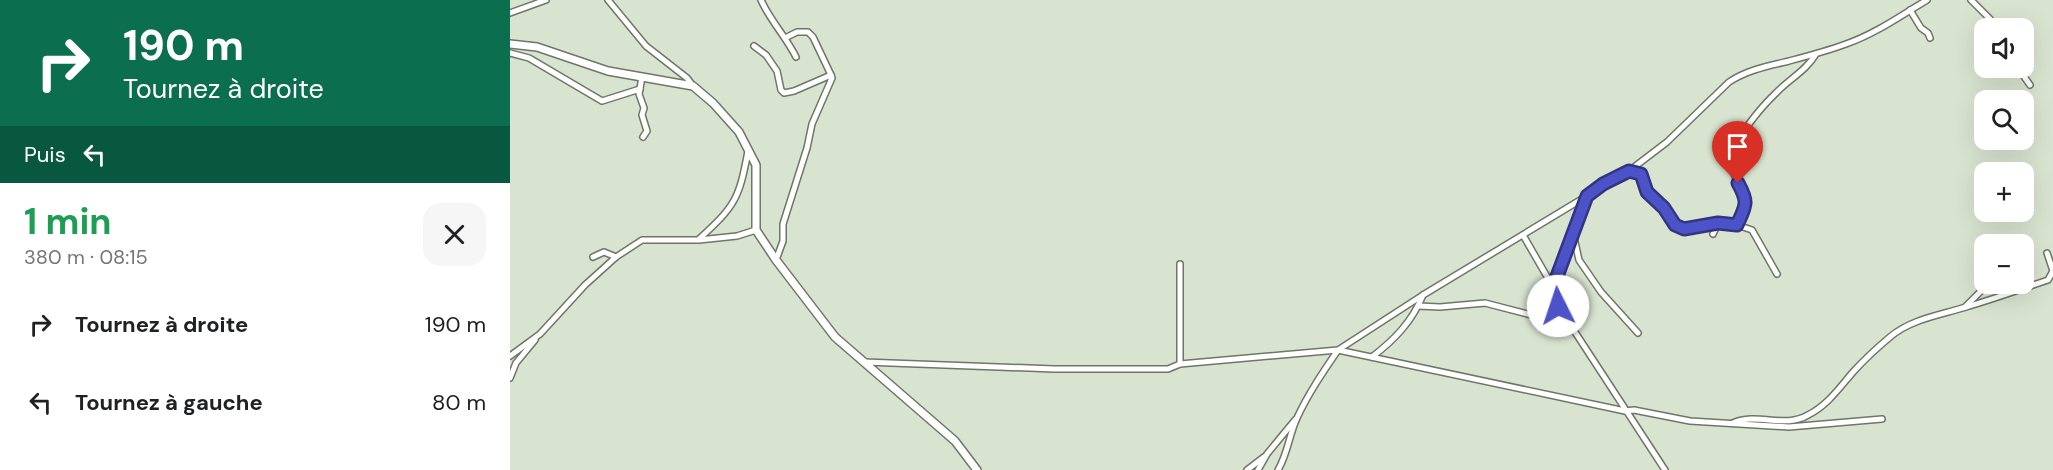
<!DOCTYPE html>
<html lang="fr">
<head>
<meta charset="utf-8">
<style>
	:root { --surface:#fff; --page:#f6f6f6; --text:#202124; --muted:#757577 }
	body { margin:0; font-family:"DM Sans",sans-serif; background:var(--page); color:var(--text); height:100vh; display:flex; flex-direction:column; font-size:22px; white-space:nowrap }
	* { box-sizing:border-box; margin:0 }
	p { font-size:20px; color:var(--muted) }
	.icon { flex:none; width:33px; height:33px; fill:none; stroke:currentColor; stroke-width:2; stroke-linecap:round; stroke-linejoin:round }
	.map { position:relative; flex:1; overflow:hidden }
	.sheet { display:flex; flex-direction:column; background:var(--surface); width:510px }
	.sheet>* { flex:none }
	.banner { background:#0b6e4f; color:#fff; overflow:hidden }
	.tools { position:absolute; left:1464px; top:18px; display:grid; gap:12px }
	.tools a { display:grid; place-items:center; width:60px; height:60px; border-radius:12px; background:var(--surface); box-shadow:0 6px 24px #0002; font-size:30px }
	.pin { position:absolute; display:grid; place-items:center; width:51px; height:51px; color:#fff; margin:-62px -26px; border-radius:50% 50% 50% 0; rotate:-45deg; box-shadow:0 0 6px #0007 }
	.pin .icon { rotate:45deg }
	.me { position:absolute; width:66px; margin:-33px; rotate:356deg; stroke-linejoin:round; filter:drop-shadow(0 0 4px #0008) }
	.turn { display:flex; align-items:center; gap:21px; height:126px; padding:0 24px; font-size:27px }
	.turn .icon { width:78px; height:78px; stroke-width:2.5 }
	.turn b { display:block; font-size:42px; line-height:51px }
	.then { display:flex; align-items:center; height:57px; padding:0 24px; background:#0003; gap:12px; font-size:22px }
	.round { display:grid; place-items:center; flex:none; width:63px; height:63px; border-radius:18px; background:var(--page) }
	.overview { display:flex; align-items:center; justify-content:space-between; height:102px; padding:0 24px }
	h1 { font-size:36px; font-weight:700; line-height:45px; color:#1e9e55 }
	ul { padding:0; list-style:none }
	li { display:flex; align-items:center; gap:18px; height:78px; padding:0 24px }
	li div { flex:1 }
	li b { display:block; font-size:22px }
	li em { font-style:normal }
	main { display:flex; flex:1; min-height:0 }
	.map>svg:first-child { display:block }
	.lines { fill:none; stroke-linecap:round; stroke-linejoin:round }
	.minor-casing { stroke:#6d7765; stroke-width:8 }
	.tertiary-casing { stroke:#6d7765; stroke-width:10 }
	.minor { stroke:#fff; stroke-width:5 }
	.tertiary { stroke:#fff; stroke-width:7 }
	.route-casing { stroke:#313582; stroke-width:15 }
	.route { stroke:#4c52c8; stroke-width:10 }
</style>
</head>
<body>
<main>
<section class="sheet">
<div class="banner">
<div class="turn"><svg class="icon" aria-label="right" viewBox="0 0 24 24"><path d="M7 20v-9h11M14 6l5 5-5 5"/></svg><div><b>190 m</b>Tournez à droite</div></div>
<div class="then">Puis<svg class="icon" aria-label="left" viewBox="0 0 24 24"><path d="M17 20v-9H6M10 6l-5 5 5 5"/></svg></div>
</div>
<div class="overview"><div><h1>1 min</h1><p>380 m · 08:15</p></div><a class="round"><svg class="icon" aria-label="close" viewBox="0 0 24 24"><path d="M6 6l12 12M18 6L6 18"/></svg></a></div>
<ul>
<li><svg class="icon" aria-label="right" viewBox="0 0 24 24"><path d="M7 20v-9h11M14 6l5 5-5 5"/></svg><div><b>Tournez à droite</b></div><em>190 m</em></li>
<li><svg class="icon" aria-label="left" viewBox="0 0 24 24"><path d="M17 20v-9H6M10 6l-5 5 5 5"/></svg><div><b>Tournez à gauche</b></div><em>80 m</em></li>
</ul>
</section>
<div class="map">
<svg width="1543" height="470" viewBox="0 0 1543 470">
	<rect width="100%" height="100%" fill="#d9e4d0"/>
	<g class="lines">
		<defs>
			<g id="minor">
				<polyline points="98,0 136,46 177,78 183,86"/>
				<path d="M251,0c10,22 24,35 35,57"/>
				<polyline points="1461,0 1480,19 1484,28"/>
				<polyline points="1400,10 1411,28 1418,33 1420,38"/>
				<polyline points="0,13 36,0"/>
				<polyline points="277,37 287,32 298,32 303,37 321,75"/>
				<polyline points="244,46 256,55 267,71 271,90 274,93 284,91 321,75 322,78 302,124 297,148 273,224 273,241 266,260"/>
				<polyline points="0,53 19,58 92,101 130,89"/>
				<polyline points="1508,68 1520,85"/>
				<polyline points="132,77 129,94 134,108 132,115 137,131 133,137"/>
				<polyline points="1119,171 1131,174 1137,192 1154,208 1165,225 1174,229 1208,223"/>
				<polyline points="1077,196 1043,287 1048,306 1155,470"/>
				<path d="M1227,225l10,-21 -1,-8 -15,-27 -4,-13c15,-23 29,-44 49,-63 13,-14 30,-22 40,-39"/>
				<polyline points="1063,233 1069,260 1091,292 1128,333"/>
				<polyline points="1203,234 1208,223 1227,225 1242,230 1267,274"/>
				<polyline points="1013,235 1043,287"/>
				<polyline points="189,240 227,236 246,230"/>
				<polyline points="83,257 94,252 106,257"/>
				<polyline points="670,264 670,364"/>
				<polyline points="908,306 930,307 975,303 1060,325"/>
				<polyline points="1455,307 1471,291"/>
				<path d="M0,356l30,-22 45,-49 31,-28 26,-17h56c37,-34 41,-40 50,-89"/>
				<path d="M862,357c22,-17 40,-35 51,-62"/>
				<path d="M354,362l190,7h114l12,-5 158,-14 85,-55 164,-99 16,-12 26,-13 38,-29 62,-60c18,-12 39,-16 60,-21 19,-5 38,-10 57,-17 29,-10 54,-28 81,-44"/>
				<polyline points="0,378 6,363 25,340"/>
				<path d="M1223,423c24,-11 52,6 75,-8 20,-10 31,-27 46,-44 11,-12 24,-24 36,-34 21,-18 51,-22 76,-30 28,-8 55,-18 82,-27l5,-9 -6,-18"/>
				<polyline points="737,470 754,457"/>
				<polyline points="748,470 757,454 785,420"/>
				<path d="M768,470c10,-17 11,-35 19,-52 11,-24 26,-46 41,-68l287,61 9,-1 56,11 99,6 93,-8"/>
			</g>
			<polyline id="tertiary" points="0,44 27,47 98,71 183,86 203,103 229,132 246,165 246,230 266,260 325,337 445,441 467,470"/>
		</defs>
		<use href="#minor" class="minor-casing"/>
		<use href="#tertiary" class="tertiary-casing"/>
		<use href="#minor" class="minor"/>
		<use href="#tertiary" class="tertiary"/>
	</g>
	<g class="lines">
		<defs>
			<path id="route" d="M1048,306l-5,-19 34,-91 16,-12 26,-13 12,3 6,18 17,16 11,17 9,4 34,-6 19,2c9,-20 12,-22 1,-42"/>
		</defs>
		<use href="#route" class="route-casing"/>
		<use href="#route" class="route"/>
	</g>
</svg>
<div class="tools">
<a><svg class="icon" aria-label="sound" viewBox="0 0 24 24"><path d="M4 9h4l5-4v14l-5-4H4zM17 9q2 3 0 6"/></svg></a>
<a><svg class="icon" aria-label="search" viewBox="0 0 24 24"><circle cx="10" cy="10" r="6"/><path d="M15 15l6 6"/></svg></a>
<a>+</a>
<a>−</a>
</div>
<div class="pin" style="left:1228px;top:183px;background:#d93025"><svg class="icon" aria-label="arrive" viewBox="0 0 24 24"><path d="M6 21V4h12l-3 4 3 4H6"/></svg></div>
<svg class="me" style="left:1048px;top:306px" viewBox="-20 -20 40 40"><circle r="19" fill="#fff"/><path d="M0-13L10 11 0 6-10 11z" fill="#4c52c8"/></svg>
</div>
</main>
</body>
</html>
